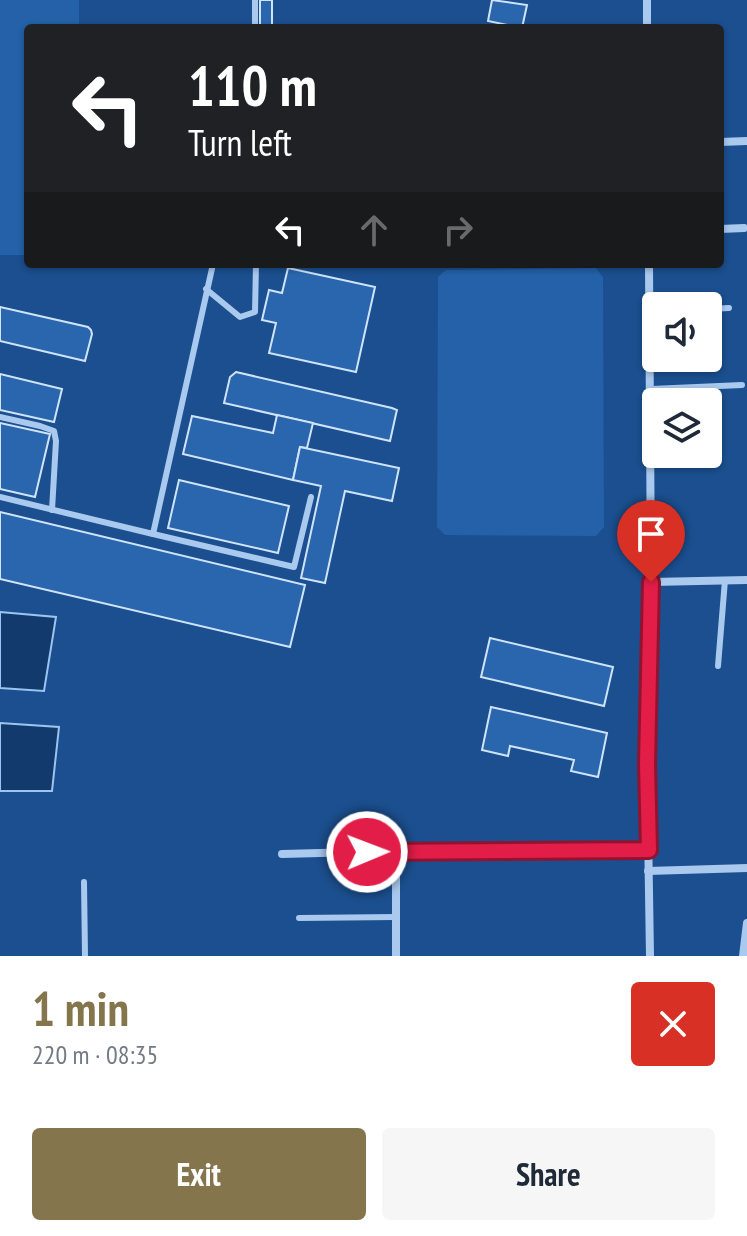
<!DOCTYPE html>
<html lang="en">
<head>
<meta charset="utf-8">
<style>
	:root { --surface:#fff; --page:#f6f6f7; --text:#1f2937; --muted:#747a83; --accent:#84754c }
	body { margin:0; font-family:"PT Sans Narrow",sans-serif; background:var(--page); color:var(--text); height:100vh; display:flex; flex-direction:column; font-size:30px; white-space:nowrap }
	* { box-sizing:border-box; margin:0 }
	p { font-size:26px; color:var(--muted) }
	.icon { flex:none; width:44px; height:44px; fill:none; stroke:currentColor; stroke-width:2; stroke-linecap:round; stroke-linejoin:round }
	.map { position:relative; height:956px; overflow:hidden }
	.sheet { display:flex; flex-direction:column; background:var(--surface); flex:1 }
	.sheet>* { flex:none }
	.guide { position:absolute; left:24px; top:24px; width:700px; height:244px; border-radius:8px; box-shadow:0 2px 6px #0004; background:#202124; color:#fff; overflow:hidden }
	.buttons { position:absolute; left:642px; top:292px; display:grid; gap:16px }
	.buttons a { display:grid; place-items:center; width:80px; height:80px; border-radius:8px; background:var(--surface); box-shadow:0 2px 6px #0004; font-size:40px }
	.pin { position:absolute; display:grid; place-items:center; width:68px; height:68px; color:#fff; margin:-82px -34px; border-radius:50% 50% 50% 0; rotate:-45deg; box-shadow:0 0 8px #0007 }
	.pin .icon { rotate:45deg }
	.me { position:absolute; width:88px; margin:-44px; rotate:89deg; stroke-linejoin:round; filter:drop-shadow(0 0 6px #0008) }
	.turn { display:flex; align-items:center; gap:28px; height:168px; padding:0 32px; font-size:36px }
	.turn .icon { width:104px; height:104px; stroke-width:2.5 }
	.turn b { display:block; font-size:56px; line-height:68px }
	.lanes { display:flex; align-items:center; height:76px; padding:0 32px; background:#0003; justify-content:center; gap:40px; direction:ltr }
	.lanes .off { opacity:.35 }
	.round { display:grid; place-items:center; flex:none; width:84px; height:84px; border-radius:8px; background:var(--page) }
	.head { display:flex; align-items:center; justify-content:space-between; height:136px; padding:0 32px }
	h1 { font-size:48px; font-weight:700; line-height:60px; color:var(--accent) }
	.button { display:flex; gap:16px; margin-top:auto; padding:16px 32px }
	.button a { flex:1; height:92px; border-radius:8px; background:var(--accent); color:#fff; font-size:32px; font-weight:700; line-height:92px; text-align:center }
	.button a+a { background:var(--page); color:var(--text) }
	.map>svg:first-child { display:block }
	.green { fill:#2461a8 }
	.water { fill:#123a6d; stroke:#9cc4f0; stroke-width:2 }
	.building { fill:#2a66ad; stroke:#cfe3fa; stroke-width:2 }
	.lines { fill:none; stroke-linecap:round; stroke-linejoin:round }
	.lane { stroke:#a9c9ee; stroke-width:6 }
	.street { stroke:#a9c9ee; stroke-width:8 }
	.route-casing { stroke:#92132f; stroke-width:20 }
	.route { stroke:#e11d48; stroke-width:14 }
</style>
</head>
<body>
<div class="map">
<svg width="747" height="956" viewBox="0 0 747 956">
	<rect width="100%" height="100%" fill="#1b4f8f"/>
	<g class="green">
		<polygon points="0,0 79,0 79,28 28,28 28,255 0,255"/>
		<polygon points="596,268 603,277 604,527 596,536 445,535 437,527 438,277 446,270"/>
	</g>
	<g class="water">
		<polygon points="0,612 56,617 44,691 0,688"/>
		<polygon points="0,723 59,727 52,791 0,791"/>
	</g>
	<g class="building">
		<rect x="260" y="0" width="12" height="28"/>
		<polygon points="492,0 527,5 522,28 488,21"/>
		<polygon points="288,268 375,287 356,372 269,353 276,323 262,320 269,290 282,293"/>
		<polygon points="0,307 88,327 91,330 92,334 85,361 0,341"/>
		<polygon points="236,372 392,408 397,410 396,414 390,441 224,403 230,377"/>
		<polygon points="0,374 62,389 54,422 0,410"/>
		<polygon points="277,415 313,423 307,448 300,447 293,480 183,454 192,416 273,433"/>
		<polygon points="0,423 50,434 35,497 0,489"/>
		<polygon points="300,447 399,468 392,501 345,491 325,583 301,578 321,486 293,480"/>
		<polygon points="179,480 289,506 278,553 168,528"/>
		<polygon points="0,512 305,585 290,647 0,579"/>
		<polygon points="490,638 613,667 604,706 481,677"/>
		<polygon points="491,707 607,733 598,777 571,771 574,760 510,746 508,756 482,750"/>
	</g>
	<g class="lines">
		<g class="lane">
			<polyline points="255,0 255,28"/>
			<polyline points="206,289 240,317 255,312 256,264"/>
			<polyline points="708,309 729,308"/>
			<polyline points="651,389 742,385"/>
			<polyline points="0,417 40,426 54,431 56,441 52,510"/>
			<polyline points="0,497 153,534 213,264"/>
			<polyline points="153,534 294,567 311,497"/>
			<polyline points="718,666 725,580"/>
			<polyline points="84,882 85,956"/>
			<polyline points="299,918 396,917"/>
		</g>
		<g class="street">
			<polyline points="647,0 647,28"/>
			<polyline points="720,142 747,141"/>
			<polyline points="720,229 744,228"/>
			<polyline points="649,264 651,582 647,764 650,956"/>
			<polyline points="651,582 747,580"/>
			<polyline points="396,851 396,956"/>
			<polyline points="282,854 396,851 649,850"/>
			<polyline points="648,871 747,868"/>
			<polyline points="743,956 747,923"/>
		</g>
	</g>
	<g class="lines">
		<defs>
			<polyline id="route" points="367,852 649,850 647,764 651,582"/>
		</defs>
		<use href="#route" class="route-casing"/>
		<use href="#route" class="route"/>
	</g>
</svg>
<div class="buttons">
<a><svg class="icon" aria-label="sound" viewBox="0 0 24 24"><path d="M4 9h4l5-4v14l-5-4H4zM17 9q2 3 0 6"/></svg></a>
<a><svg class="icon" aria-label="layers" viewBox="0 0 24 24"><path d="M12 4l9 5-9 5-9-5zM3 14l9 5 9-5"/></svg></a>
</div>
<div class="pin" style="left:651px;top:582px;background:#d93025"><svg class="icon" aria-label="arrive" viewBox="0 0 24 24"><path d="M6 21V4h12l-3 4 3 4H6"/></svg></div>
<svg class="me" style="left:367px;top:852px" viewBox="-20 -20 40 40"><circle r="17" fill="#e11d48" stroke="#fff" stroke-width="3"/><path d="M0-11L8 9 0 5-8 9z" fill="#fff"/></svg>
<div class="guide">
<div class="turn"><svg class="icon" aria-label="left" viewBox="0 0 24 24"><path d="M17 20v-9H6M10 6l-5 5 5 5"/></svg><div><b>110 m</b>Turn left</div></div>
<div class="lanes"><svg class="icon" aria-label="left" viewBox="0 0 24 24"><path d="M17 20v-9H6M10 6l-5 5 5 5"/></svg><svg class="icon off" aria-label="ahead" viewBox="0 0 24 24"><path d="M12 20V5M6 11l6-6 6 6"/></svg><svg class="icon off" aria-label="right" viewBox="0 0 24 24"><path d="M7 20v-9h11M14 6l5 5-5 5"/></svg></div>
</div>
</div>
<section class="sheet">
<div class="head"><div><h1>1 min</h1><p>220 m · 08:35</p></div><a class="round" style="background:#d93025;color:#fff"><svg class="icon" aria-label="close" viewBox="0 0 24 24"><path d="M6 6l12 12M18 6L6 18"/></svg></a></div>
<div class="button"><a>Exit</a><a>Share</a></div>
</section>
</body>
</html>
